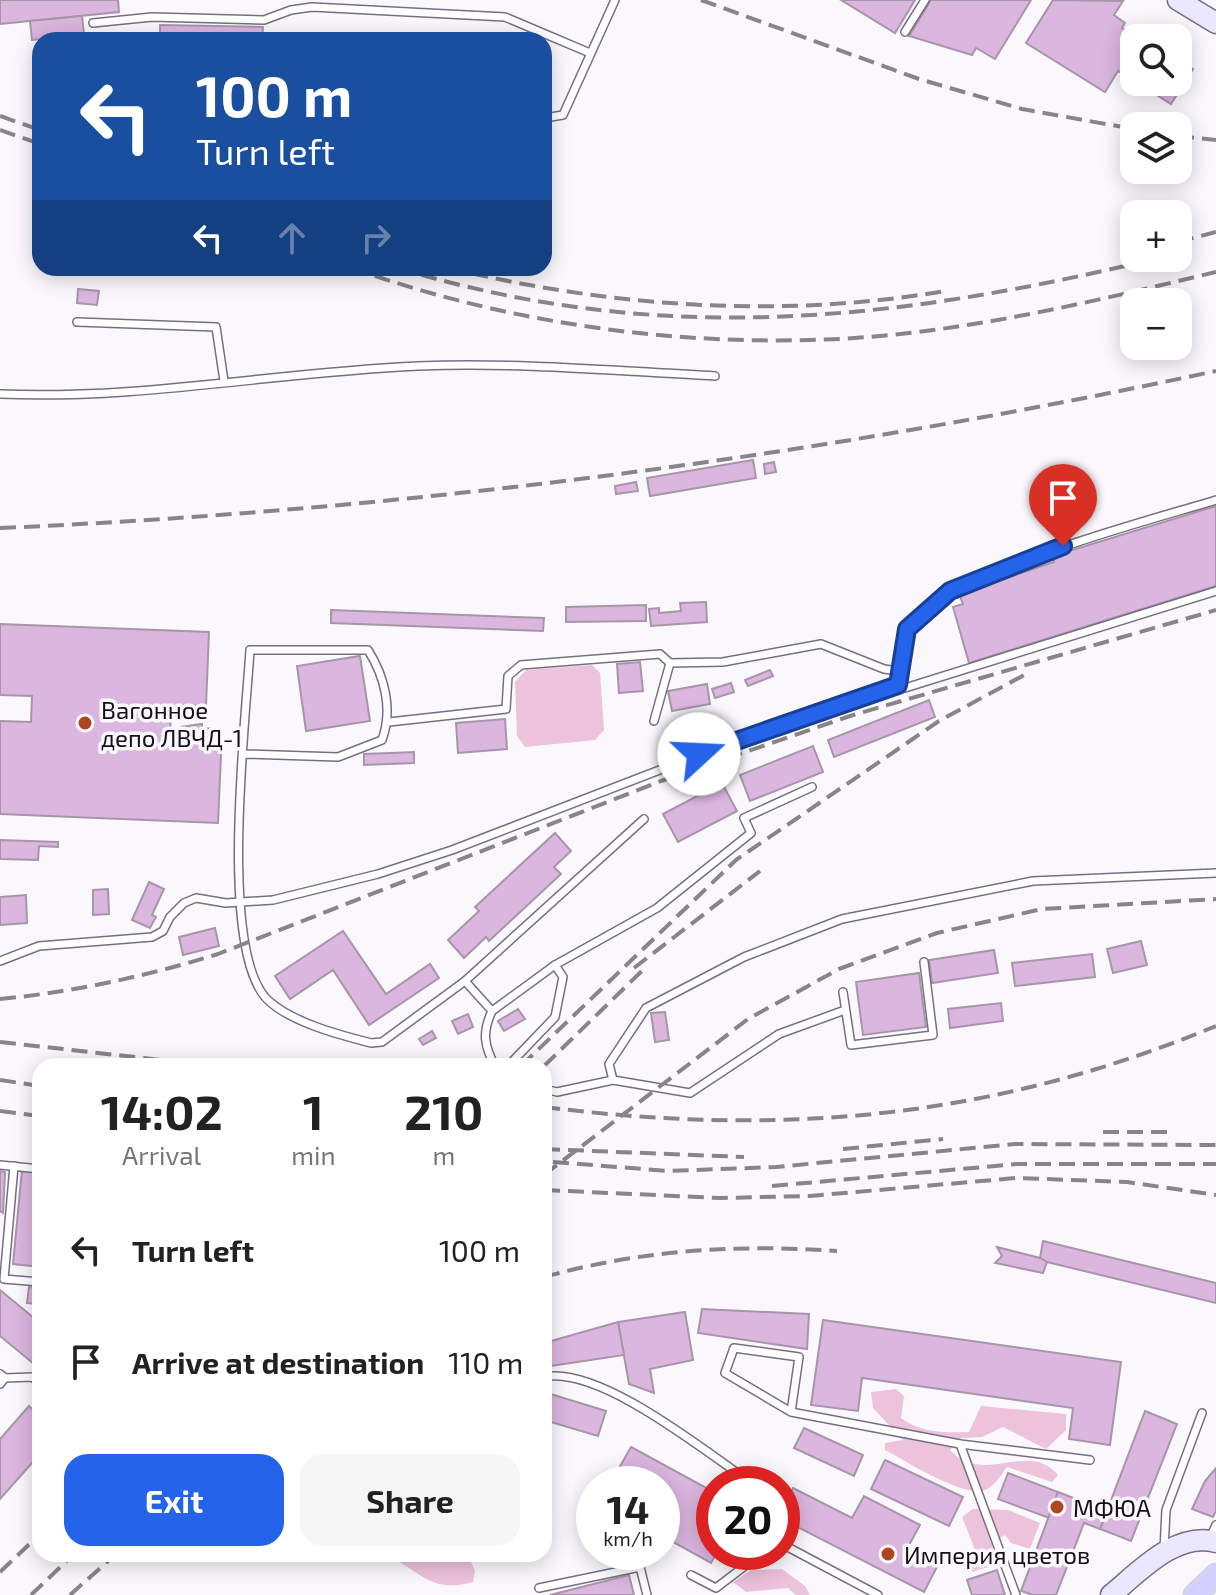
<!DOCTYPE html>
<html lang="en">
<head>
<meta charset="utf-8">
<style>
	:root { --surface:#fff; --page:#f6f6f6; --text:#222; --muted:#767676; --accent:#2563eb }
	body { margin:0; font-family:"Exo 2",sans-serif; background:var(--page); color:var(--text); height:100vh; display:flex; flex-direction:column; font-size:30px; white-space:nowrap }
	* { box-sizing:border-box; margin:0 }
	p { font-size:26px; color:var(--muted) }
	.icon { flex:none; width:44px; height:44px; fill:none; stroke:currentColor; stroke-width:2; stroke-linecap:round; stroke-linejoin:round }
	.map { position:relative; flex:1; overflow:hidden }
	.sheet { position:absolute; left:32px; top:1058px; width:520px; height:504px; display:flex; flex-direction:column; background:var(--surface); border-radius:24px; box-shadow:0 4px 20px #0003 }
	.sheet>* { flex:none }
	.hud { position:absolute; left:32px; top:32px; width:520px; height:244px; border-radius:24px; box-shadow:0 4px 20px #0003; background:#1a4fa0; color:#fff; overflow:hidden }
	.tools { position:absolute; left:1120px; top:24px; display:grid; gap:16px }
	.tools a { display:grid; place-items:center; width:72px; height:72px; border-radius:16px; background:var(--surface); box-shadow:0 4px 20px #0003; font-size:40px }
	.speed { position:absolute; left:576px; top:1466px; display:flex; gap:16px; font-size:40px; font-weight:700; text-align:center }
	.speed>* { display:grid; place-content:center; width:104px; height:104px; border-radius:50%; background:var(--surface); box-shadow:0 4px 20px #0003; line-height:1 }
	.speed small { font-size:20px; font-weight:400 }
	.speed .limit { border:12px solid #d22; background:#fff; color:#111 }
	.pin { position:absolute; display:grid; place-items:center; width:68px; height:68px; color:#fff; margin:-82px -34px; border-radius:50% 50% 50% 0; rotate:-45deg; box-shadow:0 0 8px #0007 }
	.pin .icon { rotate:45deg }
	.me { position:absolute; width:88px; margin:-44px; rotate:70deg; stroke-linejoin:round; filter:drop-shadow(0 0 6px #0008) }
	.turn { display:flex; align-items:center; gap:28px; height:168px; padding:0 32px; font-size:36px }
	.turn .icon { width:104px; height:104px; stroke-width:2.5 }
	.turn b { display:block; font-size:56px; line-height:68px }
	.lanes { display:flex; align-items:center; height:76px; padding:0 32px; background:#0003; justify-content:center; gap:40px; direction:ltr }
	.lanes .off { opacity:.35 }
	.eta { display:flex; justify-content:space-evenly; align-items:center; height:136px; text-align:center }
	.eta b { font-size:48px; font-weight:700; line-height:56px }
	.button { display:flex; gap:16px; margin-top:auto; padding:16px 32px }
	.button a { flex:1; height:92px; border-radius:24px; background:var(--accent); color:#fff; font-size:32px; font-weight:700; line-height:92px; text-align:center }
	.button a+a { background:var(--page); color:var(--text) }
	ul { padding:0; list-style:none }
	li { display:flex; align-items:center; gap:24px; height:112px; padding:0 32px }
	li div { flex:1 }
	li b { display:block; font-size:30px }
	li em { font-style:normal }
	.map>svg:first-child { display:block }
	.green { fill:#edc2db }
	.building { fill:#dbb6df; stroke:#a895a9; stroke-width:2 }
	.lines { fill:none; stroke-linecap:round; stroke-linejoin:round }
	.service-casing { stroke:#776e84; stroke-width:10 }
	.secondary-casing { stroke:#776e84; stroke-width:23 }
	.primary-casing { stroke:#d5d4d5; stroke-width:25 }
	.service { stroke:#fff; stroke-width:7 }
	.secondary { stroke:#e9e8ff; stroke-width:20 }
	.primary { stroke:#d3d1ff; stroke-width:22 }
	.rail { stroke:#87848a; stroke-width:4; stroke-dasharray:16 8; stroke-linecap:butt }
	.route-casing { stroke:#184099; stroke-width:20 }
	.route { stroke:#2563eb; stroke-width:14 }
	.poi-dot { fill:#ad471f; stroke:#faf8fd; stroke-width:3 }
	.labels { text-anchor:middle; dominant-baseline:central; stroke-width:7; stroke-linejoin:round; paint-order:stroke }
	.poi-label { font-size:24px; fill:#141018; stroke:#faf8fd; text-anchor:start }
</style>
</head>
<body>
<div class="map">
<svg width="1216" height="1595" viewBox="0 0 1216 1595">
	<rect width="100%" height="100%" fill="#faf8fd"/>
	<g class="green">
		<polygon points="592,665 600,673 604,730 595,740 525,747 517,736 515,682 526,670"/>
		<path d="M896,1389l8,7 -3,22c20,15 44,15 68,14l12,-26 85,8v16l-20,19 -43,-22 -21,10 -21,1 -11,12c34,37 78,-11 108,25l-6,7 -45,-15c-6,8 -12,19 -22,23 -22,8 -79,-29 -100,-40v-7l18,-3 -30,-32 -2,-16z"/>
		<polygon points="973,1509 1008,1510 1040,1523 1030,1549 1011,1543 1005,1535 992,1543 994,1565 969,1573 964,1568 974,1547 962,1517"/>
		<path d="M450,1554l21,8 4,9 -2,11c-43,12 -51,-11 -88,-27z"/>
		<polygon points="782,1569 805,1586 810,1595 796,1595 788,1588 746,1592 733,1582 751,1570"/>
	</g>
	<g class="building">
		<polygon points="0,0 118,0 119,12 0,24"/>
		<polygon points="841,0 915,0 895,33"/>
		<polygon points="931,0 1031,0 995,59 976,48 972,55 909,36"/>
		<polygon points="1053,0 1123,1 1114,15 1125,23 1122,28 1137,38 1134,38 1134,81 1118,71 1105,92 1026,43"/>
		<polygon points="82,16 84,35 32,40 30,21"/>
		<polygon points="160,25 263,27 262,40 160,40"/>
		<polygon points="1178,59 1193,69 1171,104 1136,82 1178,82"/>
		<polygon points="78,289 99,291 97,305 77,303"/>
		<polygon points="753,460 756,478 650,496 647,478"/>
		<polygon points="774,462 776,472 765,474 764,464"/>
		<polygon points="636,482 638,491 616,494 615,486"/>
		<polygon points="1216,506 1216,586 969,663 953,607 963,604 959,594 1054,562 1053,556"/>
		<polygon points="706,602 707,622 651,626 649,609 659,608 659,613 681,611 680,603"/>
		<polygon points="646,605 646,621 566,622 566,607"/>
		<polygon points="331,610 544,618 543,631 331,623"/>
		<polygon points="0,624 209,632 206,706 171,705 170,742 180,742 181,727 202,724 202,728 214,729 214,742 220,743 221,755 218,823 0,814 0,721 31,722 32,696 0,695"/>
		<polygon points="360,656 370,721 306,731 297,666"/>
		<polygon points="640,662 643,691 619,693 617,664"/>
		<polygon points="770,670 773,676 748,686 745,680"/>
		<polygon points="731,683 734,692 715,698 712,689"/>
		<polygon points="707,684 710,704 672,711 668,691"/>
		<polygon points="929,700 935,717 834,757 828,740"/>
		<polygon points="505,719 507,749 458,753 456,723"/>
		<polygon points="813,746 823,772 750,801 740,775"/>
		<polygon points="414,752 414,763 364,765 364,754"/>
		<polygon points="722,783 737,811 678,842 663,814"/>
		<polygon points="555,833 571,851 554,867 561,874 489,941 486,937 464,958 448,940 479,911 475,907"/>
		<polygon points="0,840 58,842 58,847 39,846 38,860 0,859"/>
		<polygon points="149,882 164,889 152,915 156,917 150,928 132,920"/>
		<polygon points="108,889 109,914 93,915 93,890"/>
		<polygon points="26,895 27,923 0,925 0,897"/>
		<polygon points="215,928 219,946 183,955 179,937"/>
		<polygon points="343,931 386,994 430,964 439,978 369,1025 333,970 290,999 275,976"/>
		<polygon points="1141,941 1147,965 1113,973 1107,949"/>
		<polygon points="994,950 998,973 932,983 929,960"/>
		<polygon points="1092,954 1095,977 1015,986 1012,963"/>
		<polygon points="919,973 926,1027 863,1035 856,982"/>
		<polygon points="1001,1003 1003,1021 950,1028 948,1009"/>
		<polygon points="518,1009 525,1019 504,1031 498,1021"/>
		<polygon points="665,1012 669,1040 655,1042 651,1013"/>
		<polygon points="468,1014 473,1027 458,1034 452,1021"/>
		<polygon points="432,1031 436,1038 423,1045 419,1039"/>
		<polygon points="22,1170 40,1172 40,1267 13,1264"/>
		<polygon points="0,1171 5,1172 3,1213 0,1211"/>
		<polygon points="1043,1241 1216,1283 1216,1303 1047,1262 1040,1258"/>
		<polygon points="997,1247 1040,1258 1047,1262 1043,1273 995,1263 1002,1256"/>
		<polygon points="29,1287 40,1289 40,1304 27,1303"/>
		<polygon points="0,1290 40,1323 40,1369 0,1336"/>
		<polygon points="702,1309 809,1314 807,1349 698,1333"/>
		<polygon points="685,1312 693,1360 650,1369 654,1393 629,1384 618,1322"/>
		<polygon points="823,1320 1121,1362 1110,1445 1069,1439 1073,1408 862,1378 858,1411 811,1405"/>
		<polygon points="618,1322 624,1355 544,1367 544,1343"/>
		<polygon points="544,1392 606,1411 598,1436 544,1420"/>
		<polygon points="29,1406 40,1416 40,1454 0,1499 0,1439"/>
		<polygon points="1145,1411 1177,1424 1131,1541 1100,1529"/>
		<polygon points="804,1428 863,1455 854,1476 794,1448"/>
		<polygon points="631,1447 714,1492 717,1552 711,1563 662,1536 662,1484 610,1484"/>
		<polygon points="885,1460 963,1497 949,1526 871,1489"/>
		<polygon points="1216,1468 1216,1511 1213,1517 1192,1509 1205,1481"/>
		<polygon points="1008,1473 1058,1492 1049,1518 998,1499"/>
		<polygon points="793,1488 852,1518 864,1496 920,1525 908,1547 939,1563 924,1592 782,1519 782,1510"/>
		<polygon points="1058,1492 1107,1511 1100,1529 1084,1523 1056,1595 1033,1595 1021,1591"/>
		<polygon points="997,1570 1005,1595 972,1595 967,1580"/>
		<polygon points="629,1575 634,1595 550,1595"/>
	</g>
	<g class="lines">
		<defs>
			<g id="service">
				<polyline points="93,23 152,17 264,20 291,10 312,7 505,17 590,53"/>
				<polyline points="905,32 925,0"/>
				<polyline points="544,118 563,115 615,0"/>
				<polyline points="77,322 216,327 224,381"/>
				<path d="M0,394c140,6 278,-22 418,-28 99,-4 199,5 297,10"/>
				<path d="M1216,500c-61,19 -284,76 -309,130 -7,15 -9,39 -9,55l7,3 311,-97"/>
				<polyline points="670,663 723,662 821,644 884,669 898,671"/>
				<polyline points="389,722 506,709 508,676 521,665 660,654 670,663 654,721"/>
				<path d="M245,754l93,3 44,-17c11,-30 3,-63 -14,-90h-118c-4,69 -33,308 20,352 24,21 70,33 101,41l11,-1 83,-61 27,30c-10,21 -8,35 3,55"/>
				<polyline points="0,961 39,946 152,937 163,931 170,917 184,903 196,898 226,903 273,900 378,874 452,850 727,744 898,685"/>
				<polyline points="555,965 657,908 751,833 744,818 812,787"/>
				<polyline points="465,981 644,819"/>
				<polyline points="843,992 851,1045 933,1035 924,962"/>
				<polyline points="492,1011 555,965 563,977 555,1017 508,1066"/>
				<polyline points="613,1080 609,1064 646,1008 744,957 842,919 1033,881 1216,873"/>
				<polyline points="544,1089 557,1092 613,1080 690,1093 779,1034 845,1010"/>
				<polyline points="0,1165 40,1169"/>
				<polyline points="14,1166 4,1279 40,1282"/>
				<polyline points="0,1374 5,1378 0,1384"/>
				<path d="M544,1377c55,-12 162,75 209,107"/>
				<polyline points="5,1378 32,1377 40,1383"/>
				<polyline points="791,1412 799,1357 734,1348 725,1373 791,1412 960,1444 1090,1460"/>
				<polyline points="960,1444 1016,1595"/>
				<polyline points="1210,1538 1216,1525"/>
				<polyline points="782,1544 878,1595"/>
				<polyline points="1164,1550 1166,1510 1202,1413"/>
				<polyline points="691,1575 716,1588 763,1552"/>
				<polyline points="539,1588 640,1567 647,1595"/>
			</g>
			<g id="secondary">
				<polyline points="1178,0 1216,23"/>
				<path d="M1111,1595c28,-23 65,-64 105,-53"/>
			</g>
			<polyline id="primary" points="1195,1595 1216,1575"/>
		</defs>
		<use href="#service" class="service-casing"/>
		<use href="#secondary" class="secondary-casing"/>
		<use href="#primary" class="primary-casing"/>
		<use href="#service" class="service"/>
		<use href="#secondary" class="secondary"/>
		<use href="#primary" class="primary"/>
		<g class="rail">
			<polyline points="701,0 919,79 1022,109 1134,129"/>
			<polyline points="0,116 40,130"/>
			<polyline points="0,130 40,144"/>
			<polyline points="1178,136 1216,140"/>
			<polyline points="1178,242 1216,232"/>
			<path d="M352,268c146,52 303,76 458,72 137,-3 273,-36 406,-68"/>
			<path d="M398,268c264,80 498,53 761,-10"/>
			<path d="M449,268c161,39 332,51 496,23"/>
			<path d="M0,528c410,-18 815,-71 1216,-157"/>
			<polyline points="634,968 760,871"/>
			<path d="M0,999c74,-7 147,-23 218,-45l443,-173 192,-66 363,-105"/>
			<polyline points="0,1042 215,1066"/>
			<polyline points="521,1066 736,860 939,721 1026,674"/>
			<polyline points="544,1066 647,966"/>
			<polyline points="0,1080 40,1086"/>
			<path d="M544,1107c239,30 448,12 672,-81"/>
			<polyline points="0,1111 40,1116"/>
			<polyline points="1103,1132 1175,1132"/>
			<polyline points="544,1149 744,1157"/>
			<polyline points="843,1149 943,1139"/>
			<polyline points="553,1162 669,1171 776,1167 1015,1144 1216,1145"/>
			<polyline points="544,1175 748,1019 839,969 937,933 1042,909 1216,899"/>
			<polyline points="772,1186 1017,1164 1216,1164"/>
			<polyline points="544,1190 720,1198 810,1196 1016,1178 1127,1182 1216,1195"/>
			<path d="M544,1277c97,-27 193,-33 293,-26"/>
			<polyline points="0,1572 40,1534"/>
			<polyline points="31,1595 74,1554"/>
			<polyline points="70,1595 116,1554"/>
		</g>
	</g>
	<g class="lines">
		<defs>
			<polyline id="route" points="699,754 898,685 907,629 950,591 1063,546"/>
		</defs>
		<use href="#route" class="route-casing"/>
		<use href="#route" class="route"/>
	</g>
	<g class="poi-dot">
		<circle cx="85" cy="723" r="8"/>
		<circle cx="1057" cy="1507" r="8"/>
		<circle cx="888" cy="1554" r="8"/>
	</g>
	<g class="labels">
		<g class="poi-label">
			<text x="101" y="709">Вагонное<tspan x="101" dy="28">депо ЛВЧД-1</tspan></text>
			<text x="1073" y="1507">МФЮА</text>
			<text x="904" y="1554">Империя цветов</text>
		</g>
	</g>
</svg>
<div class="tools">
<a><svg class="icon" aria-label="search" viewBox="0 0 24 24"><circle cx="10" cy="10" r="6"/><path d="M15 15l6 6"/></svg></a>
<a><svg class="icon" aria-label="layers" viewBox="0 0 24 24"><path d="M12 4l9 5-9 5-9-5zM3 14l9 5 9-5"/></svg></a>
<a>+</a>
<a>−</a>
</div>
<div class="speed"><div>14<small>km/h</small></div><div class="limit">20</div></div>
<div class="pin" style="left:1063px;top:546px;background:#d93025"><svg class="icon" aria-label="arrive" viewBox="0 0 24 24"><path d="M6 21V4h12l-3 4 3 4H6"/></svg></div>
<svg class="me" style="left:699px;top:754px" viewBox="-20 -20 40 40"><circle r="19" fill="#fff"/><path d="M0-13L10 11 0 6-10 11z" fill="#2563eb"/></svg>
<div class="hud">
<div class="turn"><svg class="icon" aria-label="left" viewBox="0 0 24 24"><path d="M17 20v-9H6M10 6l-5 5 5 5"/></svg><div><b>100 m</b>Turn left</div></div>
<div class="lanes"><svg class="icon" aria-label="left" viewBox="0 0 24 24"><path d="M17 20v-9H6M10 6l-5 5 5 5"/></svg><svg class="icon off" aria-label="ahead" viewBox="0 0 24 24"><path d="M12 20V5M6 11l6-6 6 6"/></svg><svg class="icon off" aria-label="right" viewBox="0 0 24 24"><path d="M7 20v-9h11M14 6l5 5-5 5"/></svg></div>
</div>
<section class="sheet">
<div class="eta">
<div><b>14:02</b><p>Arrival</p></div>
<div><b>1</b><p>min</p></div>
<div><b>210</b><p>m</p></div>
</div>
<ul>
<li><svg class="icon" aria-label="left" viewBox="0 0 24 24"><path d="M17 20v-9H6M10 6l-5 5 5 5"/></svg><div><b>Turn left</b></div><em>100 m</em></li>
<li><svg class="icon" aria-label="arrive" viewBox="0 0 24 24"><path d="M6 21V4h12l-3 4 3 4H6"/></svg><div><b>Arrive at destination</b></div><em>110 m</em></li>
</ul>
<div class="button"><a>Exit</a><a>Share</a></div>
</section>
</div>
</body>
</html>
